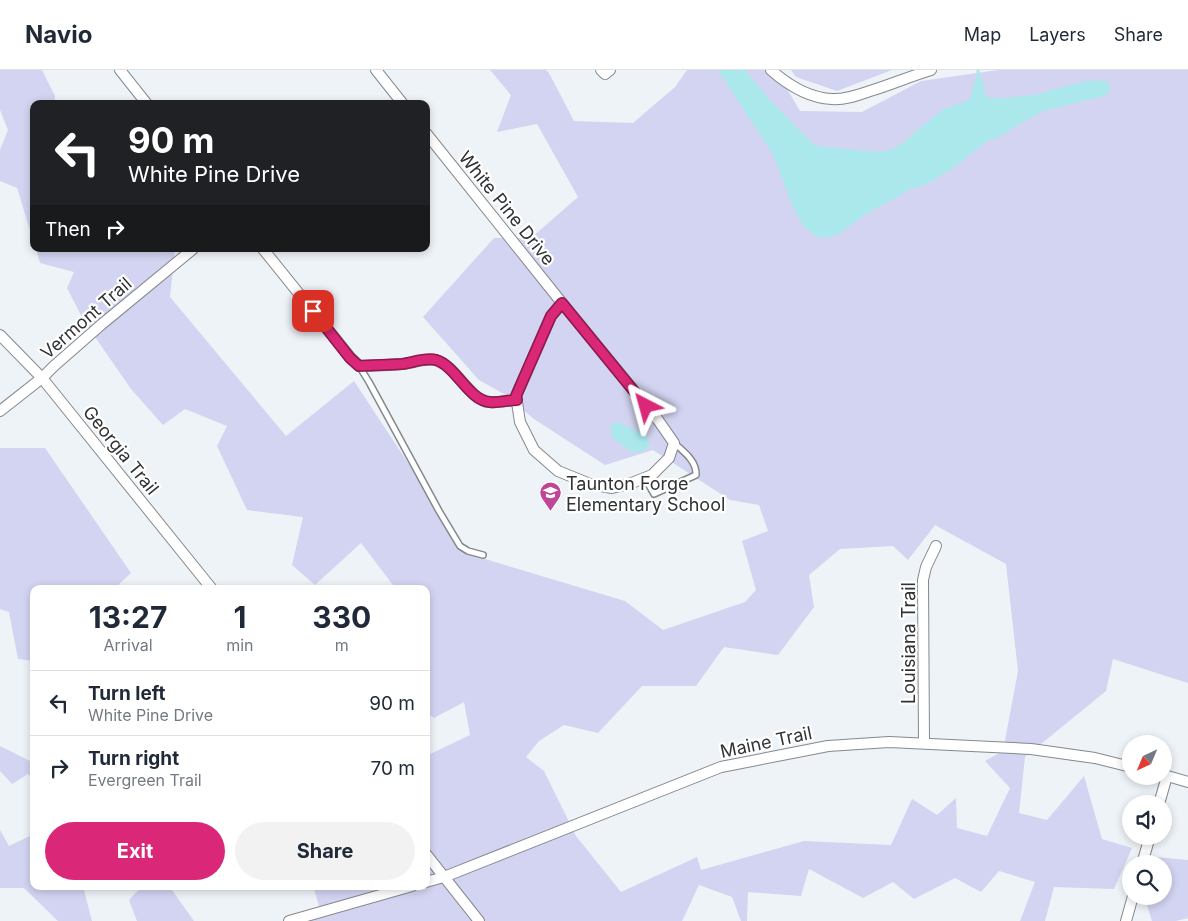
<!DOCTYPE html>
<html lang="en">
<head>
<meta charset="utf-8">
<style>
	:root { --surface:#fff; --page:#f2f2f3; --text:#1f2937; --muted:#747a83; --line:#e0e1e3; --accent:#db2777 }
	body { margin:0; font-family:Inter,sans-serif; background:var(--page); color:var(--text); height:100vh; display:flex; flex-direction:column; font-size:19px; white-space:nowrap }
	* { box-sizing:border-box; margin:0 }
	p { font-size:16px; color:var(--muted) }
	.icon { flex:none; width:28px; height:28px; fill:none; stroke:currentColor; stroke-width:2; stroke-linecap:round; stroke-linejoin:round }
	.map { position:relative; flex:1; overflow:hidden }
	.side { position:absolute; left:30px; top:515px; width:400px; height:305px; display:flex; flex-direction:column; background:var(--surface); border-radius:10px; box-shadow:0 2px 8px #0003 }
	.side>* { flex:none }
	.guide { position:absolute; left:30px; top:30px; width:400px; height:152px; border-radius:10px; box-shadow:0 2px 8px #0003; background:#202124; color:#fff; overflow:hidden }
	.needle { width:32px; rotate:224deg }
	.buttons { position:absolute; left:1122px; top:665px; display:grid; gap:10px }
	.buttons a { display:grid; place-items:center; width:50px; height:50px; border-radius:50%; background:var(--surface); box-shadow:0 2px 8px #0003; font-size:25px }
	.pin { position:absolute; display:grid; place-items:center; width:42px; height:42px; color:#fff; margin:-21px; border-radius:10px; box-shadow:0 2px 8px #0006 }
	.me { position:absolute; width:55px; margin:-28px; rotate:321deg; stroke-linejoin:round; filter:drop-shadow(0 0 4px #0008) }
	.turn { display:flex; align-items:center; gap:18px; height:105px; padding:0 15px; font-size:22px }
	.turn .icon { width:65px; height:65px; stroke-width:2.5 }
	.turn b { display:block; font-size:35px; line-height:42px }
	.then { display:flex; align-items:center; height:48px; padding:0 15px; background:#0003; gap:10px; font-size:19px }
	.eta { display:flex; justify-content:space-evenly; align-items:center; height:85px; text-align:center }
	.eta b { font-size:30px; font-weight:700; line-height:35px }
	.primary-button { display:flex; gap:10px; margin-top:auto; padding:10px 15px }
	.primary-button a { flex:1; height:58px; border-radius:30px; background:var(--accent); color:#fff; font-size:20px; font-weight:700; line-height:58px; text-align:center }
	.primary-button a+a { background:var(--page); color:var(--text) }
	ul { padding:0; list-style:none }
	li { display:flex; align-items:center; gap:15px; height:65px; padding:0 15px; border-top:1px solid var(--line) }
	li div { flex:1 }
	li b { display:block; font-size:19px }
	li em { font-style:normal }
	header { display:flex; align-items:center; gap:30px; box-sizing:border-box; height:70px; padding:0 25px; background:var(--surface); border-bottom:1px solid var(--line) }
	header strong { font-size:24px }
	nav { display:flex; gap:28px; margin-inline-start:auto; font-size:18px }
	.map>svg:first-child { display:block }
	.green { fill:#d2d4f1; fill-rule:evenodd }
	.water { fill:#aae8eb }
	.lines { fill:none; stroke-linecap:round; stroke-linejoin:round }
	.stream { stroke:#aae8eb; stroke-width:3 }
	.service-casing { stroke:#84898d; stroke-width:8 }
	.minor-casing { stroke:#84898d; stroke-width:12 }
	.service { stroke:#fff; stroke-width:5 }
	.minor { stroke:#fff; stroke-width:10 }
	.route-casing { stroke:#8e194d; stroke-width:12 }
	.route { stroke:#db2777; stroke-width:9 }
	.labels { text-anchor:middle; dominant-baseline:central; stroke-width:4.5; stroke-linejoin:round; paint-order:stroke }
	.street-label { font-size:18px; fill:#303233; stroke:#fff }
	.poi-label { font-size:18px; fill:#303233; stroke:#fff; text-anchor:start }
</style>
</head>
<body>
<header>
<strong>Navio</strong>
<nav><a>Map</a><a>Layers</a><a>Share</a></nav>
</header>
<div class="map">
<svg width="1188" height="851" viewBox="0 0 1188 851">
	<rect width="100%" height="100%" fill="#eef3f8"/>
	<g class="green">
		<polygon points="0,0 42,0 55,26 54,34 34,34 34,173 17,118 0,111 0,80 8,60 0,40"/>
		<path d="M490,0h56l3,3 25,48 59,2 42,-36 12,-17h89l24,41 62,1 59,-31 77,-11h190v613l-75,-24 -7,32 -81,66 -6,56 28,7 37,-44 18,63 30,9 -18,41 -60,-2 -9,34h-25l15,-39 -36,-11 -18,21 -26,-14 -41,21 -21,-17 -30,16 -54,-29 -8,27 -53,-4 -1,29h-6l-9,-24 -33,-12 -17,36h-376l13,-15 -6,-20h113v-130l44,-21 -6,-33 -30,16 -8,-5v-56l4,-6 -4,-24v-38h-30l-35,-46 -46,42 -23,-20 11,-48 -56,-7 -30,-64 10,-20 -42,-17 -22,16 -32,-36 -47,-68 -17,-33 7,-16 -34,-9 -4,-14h139l-5,48 116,139 68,-55 114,173 157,47 38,29 82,-28 11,-12 -14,-49 26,-10 -9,-26 -29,-5 -77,-50 -48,15 -71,-46 -30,-25 -25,-14 -56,-63 71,-79h37l47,-41 -41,-73 -40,8 14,-37zM935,455l71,39 12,107 -15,80 -18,10 25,27 -23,48 -30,-8 -1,-30 -19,17 -25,-16 -21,46 -87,-4 -103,29 -4,-13 -76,35 -45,-56 -32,-65 -18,-14 13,-16 25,-16 34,8 44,-47h54l28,-39 54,8 36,-48 -5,-32 31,-26 53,-3 15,14z"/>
		<polygon points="791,0 892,0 837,21 796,7"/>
		<polygon points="0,378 45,378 131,503 119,514 121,519 34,519 34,591 18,589 9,542 0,539"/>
		<polygon points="0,676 34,693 34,710 28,704 12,714 0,701"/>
		<polygon points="0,760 9,776 34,764 34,816 83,816 92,851 58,851 24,818 0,818"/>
		<polygon points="1156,787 1188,790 1188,848 1176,851 1152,851 1145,829 1146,826 1164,826 1164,794 1155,794"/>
		<polygon points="142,816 169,816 194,851 137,851 129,830"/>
	</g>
	<g class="water">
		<path d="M718,0h27l22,27 46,47 3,2 60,6 15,-2 11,-6 19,-17 23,-18 25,-9c6,-8 1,-15 9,-23 12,5 0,16 12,21 4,2 43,-3 50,-4 8,-3 71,-24 70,-7 0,4 -3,6 -6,9l-61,15 -27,15 -18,12 -11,3 -35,28 -29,17 -16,4 -7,6 -9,4 -25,14 -27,20 -11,4 -11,-1 -13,-10 -3,-5 -9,-17 -16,-43 -4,-9z"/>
		<path d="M616,352c5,1 29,12 32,16 5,8 -4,15 -12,14 -5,0 -10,-4 -14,-7 -8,-5 -12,-9 -11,-19z"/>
	</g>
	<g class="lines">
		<polyline class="stream" points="978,11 978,0"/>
		<defs>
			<g id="service">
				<polyline points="359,296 369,312 439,441 460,476 468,481 483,485"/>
				<path d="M645,408l9,16 42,-19c1,-14 -13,-24 -22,-32"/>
			</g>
			<g id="minor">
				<polyline points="120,0 147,34"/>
				<polyline points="376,0 403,34"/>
				<polyline points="601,0 605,4 610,0"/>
				<path d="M771,0c17,15 38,28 61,29 13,1 26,-4 38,-8 20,-6 41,-15 61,-21"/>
				<polyline points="426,63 562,233 658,350 674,373 669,388 652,405 629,414 612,418 590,414 558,401 534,380 520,352 516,326 551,246 562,233"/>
				<path d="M263,179l87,108 9,9c14,0 29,-1 43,-2 10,-1 24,-6 34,-4 21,6 32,40 54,42 9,1 18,-2 27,-2"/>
				<polyline points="0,265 42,308 212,519"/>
				<polyline points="0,341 42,308 54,296 102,254 193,179"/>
				<polyline points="924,673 923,510 926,497 936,476"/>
				<polyline points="1164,705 1188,712"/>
				<polyline points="1159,734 1167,706"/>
				<polyline points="426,784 479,851"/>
				<polyline points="1142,794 1150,766"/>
				<polyline points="426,812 444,807 721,697 828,676 889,672 1031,679 1095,688 1131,697"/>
				<polyline points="289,851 412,816"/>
				<polyline points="1126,851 1133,826"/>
			</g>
		</defs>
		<use href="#service" class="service-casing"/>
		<use href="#minor" class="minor-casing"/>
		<use href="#service" class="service"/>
		<use href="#minor" class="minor"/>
	</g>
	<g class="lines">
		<defs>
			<path id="route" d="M313,241l37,47 9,8c14,-1 28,-1 43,-2 10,-1 23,-7 34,-4 20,6 33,41 54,42 9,1 18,-2 27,-2l-1,-4 35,-80 11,-13 84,103"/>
		</defs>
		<use href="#route" class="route-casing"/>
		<use href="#route" class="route"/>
	</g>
	<defs>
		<symbol id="school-pin" viewBox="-11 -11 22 30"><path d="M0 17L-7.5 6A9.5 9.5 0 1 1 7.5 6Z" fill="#bf4596" stroke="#fff"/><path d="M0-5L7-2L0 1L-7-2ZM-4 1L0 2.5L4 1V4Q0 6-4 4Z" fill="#fff"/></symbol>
	</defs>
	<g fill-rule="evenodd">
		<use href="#school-pin" x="538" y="410" width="25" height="34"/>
	</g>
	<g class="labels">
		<g class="street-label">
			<text transform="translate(507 138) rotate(51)">White Pine Drive</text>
			<text transform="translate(86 248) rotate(-41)">Vermont Trail</text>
			<text transform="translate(121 380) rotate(51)">Georgia Trail</text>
			<text transform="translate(908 573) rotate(-90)">Louisiana Trail</text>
			<text transform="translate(766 672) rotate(-12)">Maine Trail</text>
		</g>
		<g class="poi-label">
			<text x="566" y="413">Taunton Forge<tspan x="566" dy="21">Elementary School</tspan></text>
		</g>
	</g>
</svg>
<div class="buttons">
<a><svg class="needle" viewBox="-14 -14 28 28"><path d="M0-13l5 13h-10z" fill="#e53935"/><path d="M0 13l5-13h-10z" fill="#747a83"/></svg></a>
<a><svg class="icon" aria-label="sound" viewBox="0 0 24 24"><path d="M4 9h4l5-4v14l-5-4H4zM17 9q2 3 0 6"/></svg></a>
<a><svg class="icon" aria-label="search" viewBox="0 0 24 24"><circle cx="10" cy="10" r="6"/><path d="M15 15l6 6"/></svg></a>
</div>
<div class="pin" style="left:313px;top:241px;background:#d93025"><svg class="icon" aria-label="arrive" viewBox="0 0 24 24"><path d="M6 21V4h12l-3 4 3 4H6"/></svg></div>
<svg class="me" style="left:646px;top:336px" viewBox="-20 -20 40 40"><path d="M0-17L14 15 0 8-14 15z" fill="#db2777" stroke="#fff" stroke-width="4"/></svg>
<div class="guide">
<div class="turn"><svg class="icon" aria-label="left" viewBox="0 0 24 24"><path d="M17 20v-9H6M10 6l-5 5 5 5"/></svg><div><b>90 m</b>White Pine Drive</div></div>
<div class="then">Then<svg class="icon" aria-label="right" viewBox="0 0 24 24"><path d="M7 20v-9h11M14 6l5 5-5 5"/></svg></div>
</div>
<section class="side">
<div class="eta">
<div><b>13:27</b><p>Arrival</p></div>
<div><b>1</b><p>min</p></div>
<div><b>330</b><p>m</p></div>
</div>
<ul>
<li><svg class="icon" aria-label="left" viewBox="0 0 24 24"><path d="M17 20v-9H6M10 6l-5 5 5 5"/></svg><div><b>Turn left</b><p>White Pine Drive</p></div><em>90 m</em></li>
<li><svg class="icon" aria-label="right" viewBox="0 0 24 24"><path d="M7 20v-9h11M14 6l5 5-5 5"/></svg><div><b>Turn right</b><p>Evergreen Trail</p></div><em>70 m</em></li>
</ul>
<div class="primary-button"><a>Exit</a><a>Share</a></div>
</section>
</div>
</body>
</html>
